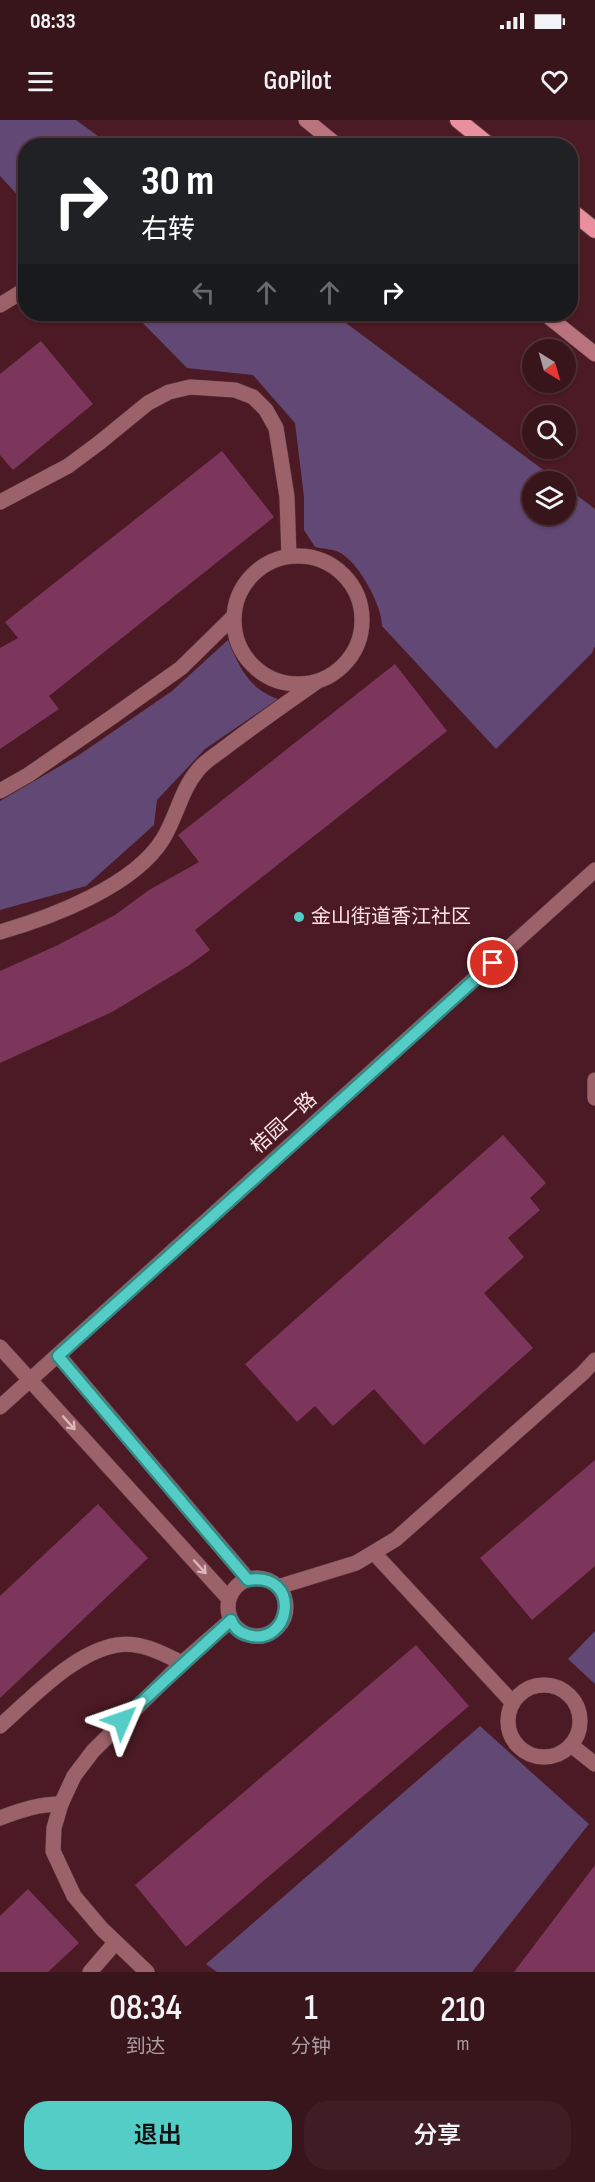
<!DOCTYPE html>
<html lang="zh">
<head>
<meta charset="utf-8">
<style>
	:root { --surface:#38141b; --page:#3f1d24; --text:#f1f3f6; --muted:#ab9ea3; --line:#52333a; --accent:#54cdc7 }
	body { margin:0; font-family:"Sofia Sans Condensed","Noto Sans SC",sans-serif; background:var(--page); color:var(--text); height:100vh; display:flex; flex-direction:column; font-size:22px; white-space:nowrap }
	* { box-sizing:border-box; margin:0 }
	p { font-size:20px; color:var(--muted) }
	.icon { flex:none; width:33px; height:33px; fill:none; stroke:currentColor; stroke-width:2; stroke-linecap:round; stroke-linejoin:round }
	.map { position:relative; height:1852px; overflow:hidden }
	.side { display:flex; flex-direction:column; background:var(--surface); flex:1 }
	.side>* { flex:none }
	.guide { position:absolute; left:18px; top:18px; width:560px; height:183px; border-radius:24px; box-shadow:0 2px 4px #0004,0 0 0 2px var(--line); background:#202124; color:#fff; overflow:hidden }
	.needle { width:39px; rotate:143deg }
	.controls { position:absolute; left:522px; top:219px; display:grid; gap:12px }
	.controls a { display:grid; place-items:center; width:54px; height:54px; border-radius:50%; background:var(--surface); box-shadow:0 2px 4px #0004,0 0 0 2px var(--line); font-size:30px }
	.pin { position:absolute; display:grid; place-items:center; width:51px; height:51px; color:#fff; margin:-26px; border:3px solid #fff; border-radius:50%; box-shadow:0 2px 6px #0007 }
	.me { position:absolute; width:66px; margin:-33px; rotate:47deg; stroke-linejoin:round; filter:drop-shadow(0 0 4px #0008) }
	.turn { display:flex; align-items:center; gap:21px; height:126px; padding:0 24px; font-size:27px }
	.turn .icon { width:78px; height:78px; stroke-width:2.5 }
	.turn b { display:block; font-size:42px; line-height:51px }
	.lanes { display:flex; align-items:center; height:57px; padding:0 24px; background:#0003; justify-content:center; gap:30px; direction:ltr }
	.lanes .off { opacity:.35 }
	.eta { display:flex; justify-content:space-evenly; align-items:center; height:102px; text-align:center }
	.eta b { font-size:36px; font-weight:600; line-height:42px }
	.cta { display:flex; gap:12px; margin-top:auto; padding:12px 24px }
	.cta a { flex:1; height:69px; border-radius:24px; background:var(--accent); color:#111; font-size:24px; font-weight:600; line-height:69px; text-align:center }
	.cta a+a { background:var(--page); color:var(--text) }
	.status { display:flex; justify-content:space-between; align-items:center; height:42px; padding:0 30px; background:var(--surface); direction:ltr }
	.status svg { height:16px; fill:currentColor }
	header { display:flex; justify-content:space-between; align-items:center; height:78px; padding:0 24px; background:var(--surface); font-size:27px; font-weight:600 }
	.map>svg:first-child { display:block }
	.green { fill:#624874 }
	.building { fill:#7d365b }
	.lines { fill:none; stroke-linecap:round; stroke-linejoin:round }
	.service-casing { stroke:#613841; stroke-width:16 }
	.minor-casing { stroke:#613841; stroke-width:16 }
	.tertiary-casing { stroke:#613841; stroke-width:16 }
	.secondary-casing { stroke:#613841; stroke-width:16 }
	.trunk-casing { stroke:#613841; stroke-width:18 }
	.service { stroke:#9b626a; stroke-width:15 }
	.minor { stroke:#9b626a; stroke-width:15 }
	.tertiary { stroke:#9b626a; stroke-width:15 }
	.secondary { stroke:#b9737d; stroke-width:15 }
	.trunk { stroke:#ea8f9d; stroke-width:16 }
	.oneway { stroke:#dbb6bb }
	.route-casing { stroke:#378581; stroke-width:15 }
	.route { stroke:#54cdc7; stroke-width:10 }
	.poi-dot { fill:#54cdc7; stroke:#4b1a24; stroke-width:2 }
	.labels { text-anchor:middle; dominant-baseline:central; stroke-width:6; stroke-linejoin:round; paint-order:stroke }
	.poi-label { font-size:20px; fill:#fee3e6; stroke:#4b1a24; text-anchor:start }
	.street-label { font-size:20px; fill:#fee3e6; stroke:#4b1a24 }
</style>
</head>
<body>
<div class="status"><b>08:33</b><svg viewBox="0 0 49 12"><path d="M0 12V9h3v3zM5 12V6h3v6zM10 12V3h3v9zM15 12V0h3v12zM26 1h20v11H26zM47 4h2v5h-2z"/></svg></div>
<header><svg class="icon" aria-label="menu" viewBox="0 0 24 24"><path d="M4 6h16M4 12h16M4 18h16"/></svg>GoPilot<svg class="icon" aria-label="heart" viewBox="0 0 24 24"><path d="M12 20l-8-8c-3-5 5-10 8-4 3-6 11-1 8 4z"/></svg></header>
<div class="map">
<svg width="595" height="1852" viewBox="0 0 595 1852">
	<rect width="100%" height="100%" fill="#4b1a24"/>
	<g class="green">
		<polygon points="0,0 76,0 110,25 26,26 25,83 0,56"/>
		<path d="M134,194h200l224,167 -26,1v32h34v-27l29,22v137l-3,7 -96,96 -114,-123c0,-20 -22,-61 -40,-72 -6,-5 -19,-5 -27,-7l-11,-17v-33l-9,-74 -42,-48 -66,-7z"/>
		<path d="M228,520c11,27 21,49 50,59l-73,50 -48,51 -3,25 -68,61 -86,24v-109l79,-46 93,-64z"/>
		<polygon points="595,1511 595,1564 568,1539"/>
		<polygon points="480,1606 589,1704 472,1852 217,1852 206,1844"/>
	</g>
	<g class="building">
		<polygon points="41,221 93,284 13,350 0,335 0,254"/>
		<polygon points="222,331 274,397 49,576 59,589 0,629 0,528 18,518 5,502"/>
		<polygon points="395,544 447,611 195,810 210,830 188,846 112,892 0,943 0,851 58,825 115,795 149,770 199,742 178,715"/>
		<polygon points="503,1015 546,1063 530,1078 540,1090 508,1118 524,1137 484,1173 533,1228 424,1325 374,1269 333,1306 315,1286 297,1302 245,1244"/>
		<polygon points="595,1340 595,1446 532,1500 480,1438"/>
		<polygon points="98,1384 148,1438 0,1578 0,1476"/>
		<polygon points="416,1525 469,1586 186,1827 135,1765"/>
		<polygon points="595,1745 595,1852 514,1852"/>
		<polygon points="28,1769 79,1823 48,1852 0,1852 0,1796"/>
	</g>
	<g class="lines">
		<defs>
			<g id="service">
				<polyline points="0,185 26,169"/>
				<polyline points="0,382 68,346 99,323 148,283 169,272 190,267 235,270 253,277 266,290 276,308 287,377 289,436"/>
				<circle cx="298" cy="500" r="64"/>
				<polyline points="0,671 28,655 112,597 181,548 234,496"/>
				<path d="M0,812c52,-15 134,-46 163,-93 14,-23 18,-49 35,-69 7,-9 19,-16 28,-23 29,-22 59,-43 89,-64"/>
				<polyline points="595,960 595,978"/>
				<polyline points="374,1433 513,1583"/>
				<polyline points="278,1467 356,1443 396,1419 583,1253 595,1240"/>
				<circle cx="544" cy="1601" r="36"/>
				<path d="M0,1606c31,-27 74,-74 117,-81 23,-4 45,8 65,18"/>
				<polyline points="571,1625 595,1644"/>
				<path d="M0,1698c21,-8 39,-14 61,-14"/>
				<polyline points="90,1852 115,1823"/>
			</g>
			<g id="minor">
				<polyline points="0,1227 229,1479"/>
				<polyline points="58,1235 248,1459"/>
				<circle cx="257" cy="1487" r="29"/>
				<polyline points="147,1852 102,1809 74,1776 53,1731 54,1708 61,1684 74,1656 93,1631 182,1543 231,1500"/>
			</g>
			<polyline id="tertiary" points="0,1287 595,750"/>
			<g id="secondary">
				<polyline points="306,0 338,26"/>
				<polyline points="545,194 595,234"/>
			</g>
			<g id="trunk">
				<polyline points="458,0 490,26"/>
				<polyline points="570,90 595,110"/>
			</g>
		</defs>
		<use href="#service" class="service-casing"/>
		<use href="#minor" class="minor-casing"/>
		<use href="#tertiary" class="tertiary-casing"/>
		<use href="#secondary" class="secondary-casing"/>
		<use href="#trunk" class="trunk-casing"/>
		<use href="#service" class="service"/>
		<use href="#minor" class="minor"/>
		<use href="#tertiary" class="tertiary"/>
		<use href="#secondary" class="secondary"/>
		<use href="#trunk" class="trunk"/>
	</g>
	<defs><path id="oneway-shaft" d="M-6 0H5M1.5-3L5.5 0L1.5 3" fill="none" stroke-width="1.6" stroke-linecap="round" stroke-linejoin="round" transform="scale(1.5)"/></defs>
	<g class="oneway">
		<use href="#oneway-shaft" transform="translate(69 1303) rotate(48)"/>
		<use href="#oneway-shaft" transform="translate(200 1447) rotate(48)"/>
	</g>
	<g class="lines">
		<defs>
			<path id="route" d="M122,1600l109,-100c3,8 9,13 17,15 43,13 55,-64 0,-55l-190,-224 435,-393"/>
		</defs>
		<use href="#route" class="route-casing"/>
		<use href="#route" class="route"/>
	</g>
	<circle class="poi-dot" cx="299" cy="797" r="6"/>
	<g class="labels">
		<g class="poi-label">
			<text x="311" y="797">金山街道香江社区</text>
		</g>
		<g class="street-label">
			<text transform="translate(284 1003) rotate(-42)">桔园一路</text>
		</g>
	</g>
</svg>
<div class="controls">
<a><svg class="needle" viewBox="-14 -14 28 28"><path d="M0-13l5 13h-10z" fill="#e53935"/><path d="M0 13l5-13h-10z" fill="#ab9ea3"/></svg></a>
<a><svg class="icon" aria-label="search" viewBox="0 0 24 24"><circle cx="10" cy="10" r="6"/><path d="M15 15l6 6"/></svg></a>
<a><svg class="icon" aria-label="layers" viewBox="0 0 24 24"><path d="M12 4l9 5-9 5-9-5zM3 14l9 5 9-5"/></svg></a>
</div>
<div class="pin" style="left:493px;top:843px;background:#d93025"><svg class="icon" aria-label="arrive" viewBox="0 0 24 24"><path d="M6 21V4h12l-3 4 3 4H6"/></svg></div>
<svg class="me" style="left:122px;top:1600px" viewBox="-20 -20 40 40"><path d="M0-17L14 15 0 8-14 15z" fill="#54cdc7" stroke="#fff" stroke-width="4"/></svg>
<div class="guide">
<div class="turn"><svg class="icon" aria-label="right" viewBox="0 0 24 24"><path d="M7 20v-9h11M14 6l5 5-5 5"/></svg><div><b>30 m</b>右转</div></div>
<div class="lanes"><svg class="icon off" aria-label="left" viewBox="0 0 24 24"><path d="M17 20v-9H6M10 6l-5 5 5 5"/></svg><svg class="icon off" aria-label="ahead" viewBox="0 0 24 24"><path d="M12 20V5M6 11l6-6 6 6"/></svg><svg class="icon off" aria-label="ahead" viewBox="0 0 24 24"><path d="M12 20V5M6 11l6-6 6 6"/></svg><svg class="icon" aria-label="right" viewBox="0 0 24 24"><path d="M7 20v-9h11M14 6l5 5-5 5"/></svg></div>
</div>
</div>
<section class="side">
<div class="eta">
<div><b>08:34</b><p>到达</p></div>
<div><b>1</b><p>分钟</p></div>
<div><b>210</b><p>m</p></div>
</div>
<div class="cta"><a>退出</a><a>分享</a></div>
</section>
</body>
</html>
